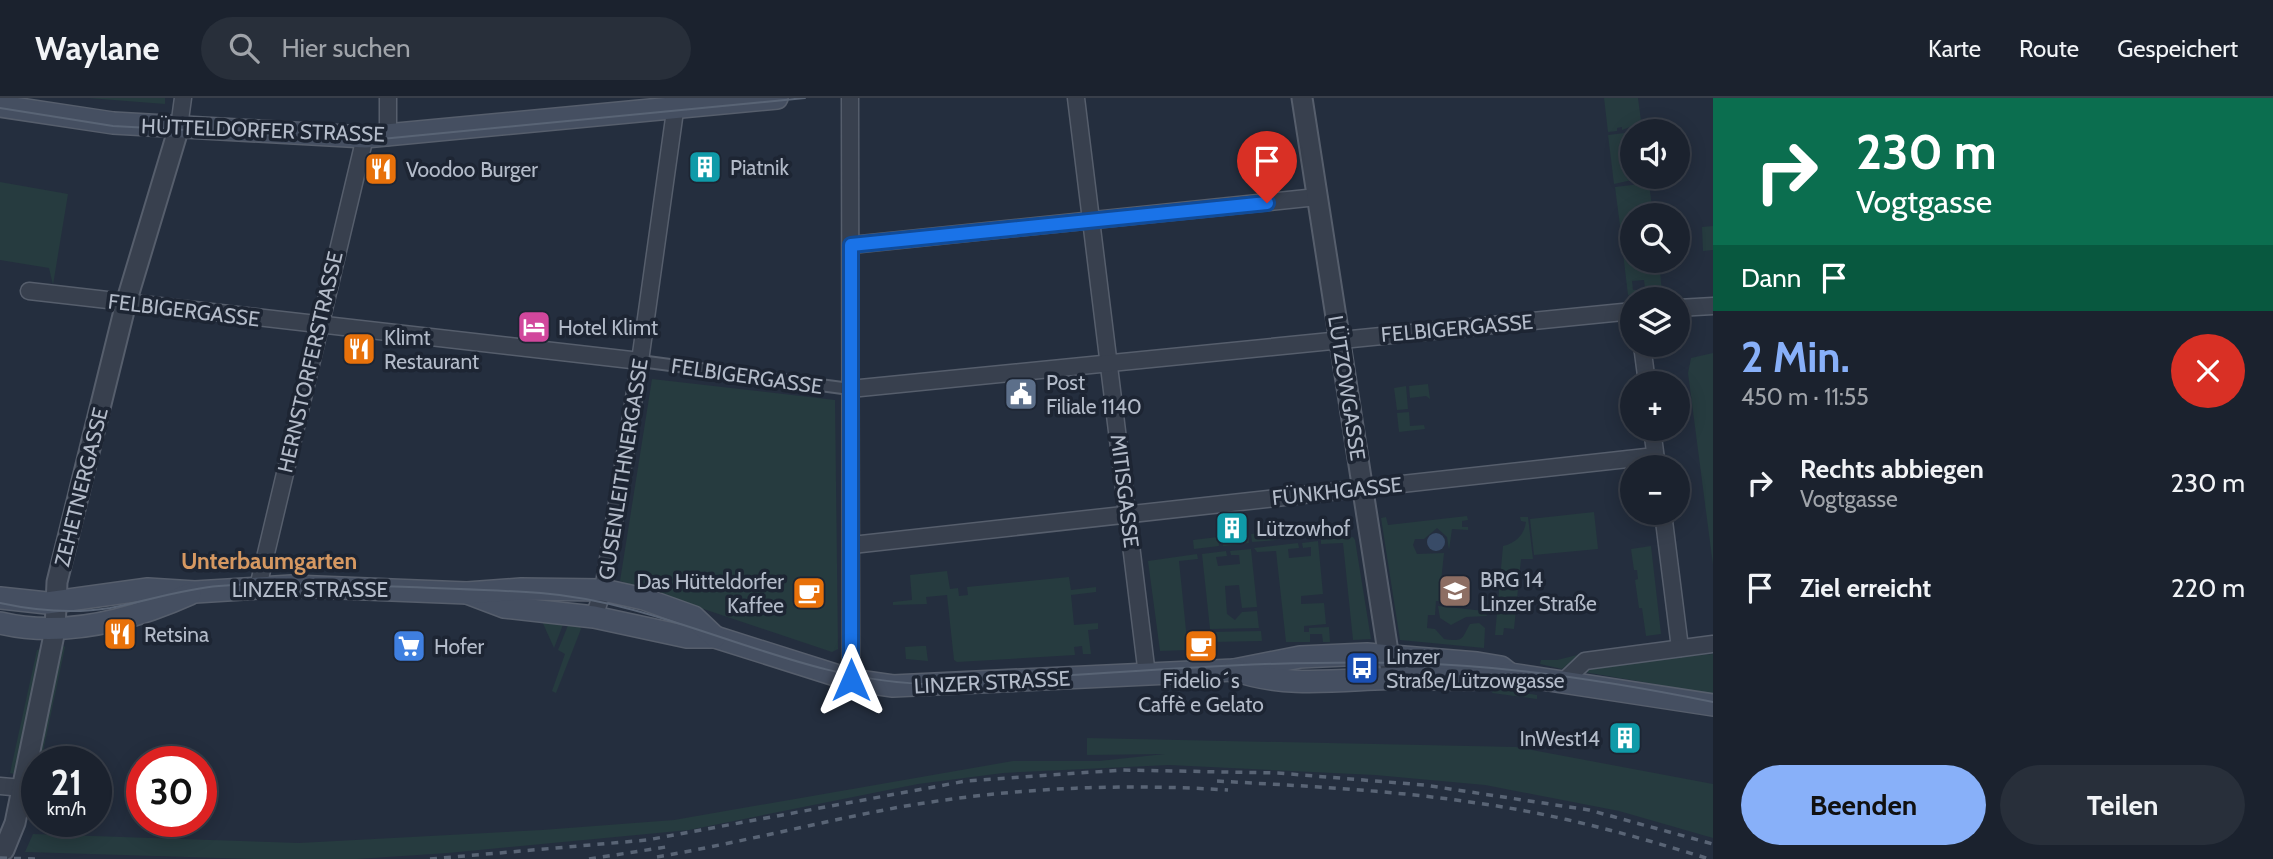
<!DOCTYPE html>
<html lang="de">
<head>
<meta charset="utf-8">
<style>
	:root { --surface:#1b222e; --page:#282f3a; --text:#f1f3f6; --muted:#a0a4aa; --line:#393f4a; --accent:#88b0f9 }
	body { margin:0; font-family:Cabin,sans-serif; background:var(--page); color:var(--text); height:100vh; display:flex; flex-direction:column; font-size:26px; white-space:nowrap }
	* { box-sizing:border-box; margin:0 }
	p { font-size:23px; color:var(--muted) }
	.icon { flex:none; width:38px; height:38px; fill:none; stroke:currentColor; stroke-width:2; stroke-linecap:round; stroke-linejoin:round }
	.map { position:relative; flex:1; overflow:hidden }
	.details { display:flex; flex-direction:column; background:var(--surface); width:560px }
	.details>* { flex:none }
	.banner { background:#0b6e4f; color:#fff; overflow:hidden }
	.fabs { position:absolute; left:1620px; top:21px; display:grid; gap:14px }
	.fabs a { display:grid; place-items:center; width:70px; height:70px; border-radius:50%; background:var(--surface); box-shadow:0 4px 18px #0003,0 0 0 2px var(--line); font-size:35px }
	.speed { position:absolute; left:21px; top:648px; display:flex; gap:14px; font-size:35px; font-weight:700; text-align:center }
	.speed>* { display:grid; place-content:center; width:91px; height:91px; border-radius:50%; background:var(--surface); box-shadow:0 4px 18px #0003,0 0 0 2px var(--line); line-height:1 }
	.speed small { font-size:18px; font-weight:400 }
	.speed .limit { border:10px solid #d22; background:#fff; color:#111 }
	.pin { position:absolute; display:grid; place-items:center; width:60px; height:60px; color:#fff; margin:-72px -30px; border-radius:50% 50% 50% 0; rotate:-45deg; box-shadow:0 0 7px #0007 }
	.pin .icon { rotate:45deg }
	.me { position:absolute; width:77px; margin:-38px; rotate:0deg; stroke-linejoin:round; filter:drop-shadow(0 0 5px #0008) }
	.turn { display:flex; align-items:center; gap:24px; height:147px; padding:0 28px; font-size:32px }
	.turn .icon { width:91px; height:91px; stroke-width:2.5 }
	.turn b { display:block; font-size:49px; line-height:60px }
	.then { display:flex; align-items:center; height:66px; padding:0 28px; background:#0003; gap:14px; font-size:26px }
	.round { display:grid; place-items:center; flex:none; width:74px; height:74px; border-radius:37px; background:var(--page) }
	.headline { display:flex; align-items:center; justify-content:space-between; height:119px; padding:0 28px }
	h1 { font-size:42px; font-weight:700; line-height:52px; color:var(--accent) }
	.action { display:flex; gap:14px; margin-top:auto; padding:14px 28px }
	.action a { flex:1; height:80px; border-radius:42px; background:var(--accent); color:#111; font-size:28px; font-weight:700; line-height:80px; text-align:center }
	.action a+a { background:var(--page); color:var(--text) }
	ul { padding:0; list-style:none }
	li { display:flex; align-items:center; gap:21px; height:105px; padding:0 28px }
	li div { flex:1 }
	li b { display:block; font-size:26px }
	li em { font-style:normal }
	header { display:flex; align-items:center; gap:42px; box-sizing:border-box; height:98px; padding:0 35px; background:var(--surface); border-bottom:2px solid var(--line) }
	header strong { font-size:33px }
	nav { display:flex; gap:38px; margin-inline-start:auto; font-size:24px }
	.search { width:490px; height:63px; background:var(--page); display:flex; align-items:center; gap:18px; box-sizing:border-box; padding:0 24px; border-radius:38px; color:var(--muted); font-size:26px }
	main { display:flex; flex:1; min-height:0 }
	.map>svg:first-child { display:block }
	.green { fill:#263b3f }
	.water { fill:#384b67 }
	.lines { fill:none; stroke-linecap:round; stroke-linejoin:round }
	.pedestrian-casing { stroke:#565e6c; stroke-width:14 }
	.minor-casing { stroke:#565e6c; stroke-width:19 }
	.tertiary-casing { stroke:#565e6c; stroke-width:23 }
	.secondary-casing { stroke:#565e6c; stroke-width:24 }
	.pedestrian { stroke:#38404e; stroke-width:10 }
	.minor { stroke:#38404e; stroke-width:16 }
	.tertiary { stroke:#38404e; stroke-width:19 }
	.secondary { stroke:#454f61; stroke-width:21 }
	.tram { stroke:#596475; stroke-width:2 }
	.rail { stroke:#596475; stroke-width:3.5; stroke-dasharray:7 7; stroke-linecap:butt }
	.route-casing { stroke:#114b97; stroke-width:18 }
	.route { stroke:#1a73e8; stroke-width:12 }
	.labels { text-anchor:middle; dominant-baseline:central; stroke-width:7; stroke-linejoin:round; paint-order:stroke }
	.street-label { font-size:21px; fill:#b3bbc9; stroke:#1d2533 }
	.poi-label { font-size:21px; fill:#b3bbc9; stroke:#1d2533; text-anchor:start }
	.neighbourhood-label { font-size:23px; font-weight:bold; fill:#d69861; stroke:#1d2533 }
</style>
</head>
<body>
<header>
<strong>Waylane</strong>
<div class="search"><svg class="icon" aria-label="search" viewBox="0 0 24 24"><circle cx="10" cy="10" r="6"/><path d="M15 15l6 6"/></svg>Hier suchen</div>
<nav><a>Karte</a><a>Route</a><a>Gespeichert</a></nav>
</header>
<main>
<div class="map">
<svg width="1713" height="761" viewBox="0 0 1713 761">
	<rect width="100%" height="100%" fill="#242e3e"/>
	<g class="green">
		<polygon points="88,0 165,0 165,6"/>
		<polygon points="1604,0 1638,0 1642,30 1630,29 1622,32 1622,29 1617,30 1617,33 1608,34"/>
		<polygon points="1633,34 1633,79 1648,79 1648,82 1642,83 1641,80 1614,86 1608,37"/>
		<polygon points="0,84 68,96 53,187 49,170 0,162"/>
		<polygon points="1649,85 1653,117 1633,117 1633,131 1621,135 1615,89"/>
		<polygon points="1713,128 1713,152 1703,153 1702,129"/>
		<polygon points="1633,137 1633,163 1659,163 1662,194 1641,196 1641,191 1645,190 1644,182 1632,183 1633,192 1638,192 1638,196 1628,197 1621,138"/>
		<polygon points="1713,255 1713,467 1688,275 1691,260"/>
		<polygon points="652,281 835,302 838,551 832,554 620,483"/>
		<polygon points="1428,286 1430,301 1426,298 1410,300 1409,288"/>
		<polygon points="1406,288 1408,311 1397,312 1394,290"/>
		<polygon points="1409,314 1410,328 1424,327 1425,331 1399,334 1397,315"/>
		<polygon points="1594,414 1598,451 1534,457 1530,421"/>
		<path d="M1467,418l1,4 -6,1v6h6v3l-16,-1 -3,21 -2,-13 -10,-9 -13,11h-9l-2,6 4,9 27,-1 -5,48h-3l-1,14h-7l-1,13 8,1 9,10c21,3 17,0 26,-15l9,-1 6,5 -1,20 -84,-8 -19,-122 5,-1 2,8z"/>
		<path d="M1520,419h8l5,42h-12l-7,70 -10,-1 -1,7h-8l8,-89c13,-3 21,-11 23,-24l-5,-1z"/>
		<polygon points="1306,430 1307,439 1281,441 1280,433"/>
		<polygon points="1276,433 1277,442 1252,444 1251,436"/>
		<polygon points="1248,436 1249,445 1223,448 1222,439"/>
		<polygon points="1218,439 1219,448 1194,451 1193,442"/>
		<polygon points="1353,439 1355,442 1371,541 1353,542 1343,445 1321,446 1321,442"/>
		<polygon points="1318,443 1323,496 1301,498 1301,506 1324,505 1326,526 1304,528 1304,534 1309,534 1309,530 1329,529 1330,544 1323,544 1322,536 1310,536 1310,544 1286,544 1276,453 1257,454 1254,450 1298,445 1299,450 1288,451 1289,460 1311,458 1311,449 1303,450 1302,445"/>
		<polygon points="1651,448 1661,536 1646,538 1642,510 1639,510 1635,482 1638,481 1637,472 1634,472 1631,451"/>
		<polygon points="1251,451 1257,509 1242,510 1239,487 1225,488 1227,516 1235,522 1242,514 1257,513 1259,530 1210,531 1202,456 1226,453 1227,458 1216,459 1218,468 1240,466 1239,457 1231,457 1230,453"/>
		<polygon points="1197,456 1198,461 1179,463 1188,552 1160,553 1148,463"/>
		<polygon points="947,473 950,491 958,490 959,498 968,497 967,489 1069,479 1071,492 1096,489 1096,494 1071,497 1074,527 1098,525 1098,531 1088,532 1091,556 1083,556 1082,548 1074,549 1075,557 957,564 954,562 947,497 926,499 927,506 893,507 893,504 912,502 910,477"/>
		<polygon points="1438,508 1485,513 1487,518 1466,519 1451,527 1440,520"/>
		<polygon points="541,521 564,524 554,550"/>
		<polygon points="569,525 579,526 581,531 556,595 552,593 565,556 558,552"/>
		<polygon points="1261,533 1262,543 1211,544 1210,534"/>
		<polygon points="62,547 65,549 41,663 37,663"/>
		<polygon points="921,548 926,548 928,563 906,561 905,549"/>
		<polygon points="41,551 14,676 10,675 37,552"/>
		<polygon points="1585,555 1586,558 1574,561 1562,571 1540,566 1541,562 1557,562"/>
		<polygon points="1713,556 1713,596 1584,574 1585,568"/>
		<polygon points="1494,587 1499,588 1499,592 1516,594 1518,590 1523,590 1524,595 1537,597 1537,601 1492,595"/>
		<polygon points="1087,640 1516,649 1713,686 1713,740 1619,713 1485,687 1375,677 1169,667 1003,675 918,686 689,732 448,755 357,761 253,761 25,754 33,736 299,745 542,732 674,722 1013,663 1099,663 1165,656 1087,657"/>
	</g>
	<circle class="water" cx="1436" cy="444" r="9"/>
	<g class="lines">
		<defs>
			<polyline id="pedestrian" points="640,263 850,291"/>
			<g id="minor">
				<polyline points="388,0 388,39"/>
				<polyline points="850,0 851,582"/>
				<polyline points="1076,0 1147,577"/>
				<polyline points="179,29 183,0"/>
				<polyline points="851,147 1317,99"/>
				<polyline points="29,193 640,263"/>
				<polyline points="1678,210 1713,208"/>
				<polyline points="1642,247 1647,285"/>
				<polyline points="850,291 1633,213"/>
				<polyline points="1652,331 1657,369"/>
				<polyline points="1663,415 1680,550"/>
				<polyline points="852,447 1655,358"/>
				<polyline points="258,489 365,39"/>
				<polyline points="594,519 603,492 640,263 675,13 673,0"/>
				<polyline points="1565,582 1585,563 1713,546"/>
				<polyline points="0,688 23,690"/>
			</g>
			<g id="tertiary">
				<polyline points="1302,0 1391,573"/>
				<polyline points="4,752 15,725 55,532 57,484 126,205 179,29"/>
			</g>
			<g id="secondary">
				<polyline points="0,8 113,25 365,39 777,0"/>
				<polyline points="467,495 504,509 594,519 687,539 715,539 851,582 893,588 1234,572 1300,559 1367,556 1477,565 1501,569 1510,576"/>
				<polyline points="0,500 47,505 148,491 195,494 292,488 467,495 521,491 603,492 644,501 694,519 715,539"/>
				<path d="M0,525c63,15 132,-3 190,-29"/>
				<path d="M1234,572c56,20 115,8 173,8 34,0 70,5 103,-4l203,31"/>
			</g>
		</defs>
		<use href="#pedestrian" class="pedestrian-casing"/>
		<use href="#minor" class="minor-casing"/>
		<use href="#tertiary" class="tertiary-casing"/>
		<use href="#secondary" class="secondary-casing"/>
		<use href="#pedestrian" class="pedestrian"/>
		<use href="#minor" class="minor"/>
		<use href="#tertiary" class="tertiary"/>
		<use href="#secondary" class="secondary"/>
		<g class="tram">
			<polyline points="0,10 113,28 371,42 805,0"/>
			<path d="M0,505c37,8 73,11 110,5 37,-7 72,-19 109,-22 63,-5 126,-1 190,1 44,2 88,3 132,6 136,11 256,91 394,91 157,-9 315,-25 472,-21 102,2 207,19 306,39"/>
		</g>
		<g class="rail">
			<path d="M1217,683c86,5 174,9 260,22 79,11 156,32 232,56"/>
			<path d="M657,759c81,-14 162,-35 243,-50 109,-19 218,-24 328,-17"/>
			<polyline points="0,760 37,761"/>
			<polyline points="430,761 647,742 966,683 1122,672 1278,675 1424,687 1589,712 1713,746"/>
			<polyline points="589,761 666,749"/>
		</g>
	</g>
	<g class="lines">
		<defs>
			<polyline id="route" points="851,582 851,147 1267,105"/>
		</defs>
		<use href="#route" class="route-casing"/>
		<use href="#route" class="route"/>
	</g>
	<defs>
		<symbol id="building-square" viewBox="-11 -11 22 22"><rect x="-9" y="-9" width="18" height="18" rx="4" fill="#0f9aa8" stroke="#1d2533"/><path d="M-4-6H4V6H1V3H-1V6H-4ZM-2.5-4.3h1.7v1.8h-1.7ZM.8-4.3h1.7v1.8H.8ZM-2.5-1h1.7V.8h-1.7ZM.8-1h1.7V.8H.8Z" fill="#fff"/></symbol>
		<symbol id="restaurant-square" viewBox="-11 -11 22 22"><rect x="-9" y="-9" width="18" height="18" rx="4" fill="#e8710a" stroke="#1d2533"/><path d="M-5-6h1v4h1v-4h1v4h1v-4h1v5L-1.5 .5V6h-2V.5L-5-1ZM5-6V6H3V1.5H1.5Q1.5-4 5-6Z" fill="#fff"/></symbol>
		<symbol id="hotel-square" viewBox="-11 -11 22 22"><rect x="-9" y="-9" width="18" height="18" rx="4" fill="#d1479c" stroke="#1d2533"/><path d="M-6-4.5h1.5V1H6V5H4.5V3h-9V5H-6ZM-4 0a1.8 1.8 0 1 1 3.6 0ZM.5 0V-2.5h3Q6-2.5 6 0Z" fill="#fff"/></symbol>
		<symbol id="civic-square" viewBox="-11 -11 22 22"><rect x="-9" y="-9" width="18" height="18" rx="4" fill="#5c6f8a" stroke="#1d2533"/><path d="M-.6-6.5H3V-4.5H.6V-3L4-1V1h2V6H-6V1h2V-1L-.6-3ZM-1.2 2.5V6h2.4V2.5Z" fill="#fff"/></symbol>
		<symbol id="school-square" viewBox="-11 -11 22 22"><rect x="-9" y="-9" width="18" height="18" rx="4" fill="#8d6e63" stroke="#1d2533"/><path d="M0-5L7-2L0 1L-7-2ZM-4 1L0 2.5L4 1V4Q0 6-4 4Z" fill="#fff"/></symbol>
		<symbol id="cafe-square" viewBox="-11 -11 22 22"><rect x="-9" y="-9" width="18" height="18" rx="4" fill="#e8710a" stroke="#1d2533"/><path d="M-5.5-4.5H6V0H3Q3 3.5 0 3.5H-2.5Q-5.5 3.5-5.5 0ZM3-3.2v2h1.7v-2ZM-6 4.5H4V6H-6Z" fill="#fff"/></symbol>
		<symbol id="supermarket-square" viewBox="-11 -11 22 22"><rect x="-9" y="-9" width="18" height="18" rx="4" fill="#3f7fe0" stroke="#1d2533"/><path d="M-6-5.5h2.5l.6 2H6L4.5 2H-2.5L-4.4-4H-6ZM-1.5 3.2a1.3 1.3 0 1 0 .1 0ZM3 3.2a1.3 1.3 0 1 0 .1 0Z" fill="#fff"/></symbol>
		<symbol id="bus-square" viewBox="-11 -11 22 22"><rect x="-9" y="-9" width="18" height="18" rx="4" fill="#1a4fb4" stroke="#1d2533"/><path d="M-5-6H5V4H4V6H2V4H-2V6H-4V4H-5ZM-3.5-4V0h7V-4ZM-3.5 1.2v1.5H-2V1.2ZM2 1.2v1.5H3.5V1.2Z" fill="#fff"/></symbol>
	</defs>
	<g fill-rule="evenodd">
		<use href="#building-square" x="686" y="50" width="38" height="38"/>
		<use href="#restaurant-square" x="362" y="52" width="38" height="38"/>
		<use href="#hotel-square" x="515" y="210" width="38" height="38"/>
		<use href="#restaurant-square" x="340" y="232" width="38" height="38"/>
		<use href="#civic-square" x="1002" y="277" width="38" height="38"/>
		<use href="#building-square" x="1213" y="411" width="38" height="38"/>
		<use href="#school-square" x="1436" y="474" width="38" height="38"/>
		<use href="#cafe-square" x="790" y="476" width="38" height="38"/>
		<use href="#restaurant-square" x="101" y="517" width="38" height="38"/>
		<use href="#supermarket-square" x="390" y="529" width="38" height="38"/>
		<use href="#cafe-square" x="1182" y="529" width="38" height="38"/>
		<use href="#bus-square" x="1343" y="551" width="38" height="38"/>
		<use href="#building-square" x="1606" y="621" width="38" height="38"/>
	</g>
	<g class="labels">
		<g class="street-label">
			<text transform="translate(263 32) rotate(2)">HÜTTELDORFER STRASSE</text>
			<text transform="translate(184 212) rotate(7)">FELBIGERGASSE</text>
			<text transform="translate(1457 230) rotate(-5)">FELBIGERGASSE</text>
			<text transform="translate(310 264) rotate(-77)">HERNSTORFERSTRASSE</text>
			<text transform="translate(747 278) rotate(8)">FELBIGERGASSE</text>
			<text transform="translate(1347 290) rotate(81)">LÜTZOWGASSE</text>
			<text transform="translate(623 371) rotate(-81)">GUSENLEITHNERGASSE</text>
			<text transform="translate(81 389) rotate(-76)">ZEHETNERGASSE</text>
			<text transform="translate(1125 393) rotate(83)">MITISGASSE</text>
			<text transform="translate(1337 393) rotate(-6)">FÜNKHGASSE</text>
			<text x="310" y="491">LINZER STRASSE</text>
			<text transform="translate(992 584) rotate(-3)">LINZER STRASSE</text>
		</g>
		<g class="poi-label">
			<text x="730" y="69">Piatnik</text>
			<text x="406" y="71">Voodoo Burger</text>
			<text x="558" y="229">Hotel Klimt</text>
			<text x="384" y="239">Klimt<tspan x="384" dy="24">Restaurant</tspan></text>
			<text x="1046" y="284">Post<tspan x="1046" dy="24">Filiale 1140</tspan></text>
			<text x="1256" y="430">Lützowhof</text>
			<text x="1480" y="481">BRG 14<tspan x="1480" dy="24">Linzer Straße</tspan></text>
			<text x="784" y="483" text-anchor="end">Das Hütteldorfer<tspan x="784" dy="24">Kaffee</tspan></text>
			<text x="144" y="536">Retsina</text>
			<text x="434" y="548">Hofer</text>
			<text x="1386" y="558">Linzer<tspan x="1386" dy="24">Straße/Lützowgasse</tspan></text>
			<text x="1201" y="582" text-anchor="middle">Fidelio´s<tspan x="1201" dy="24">Caffè e Gelato</tspan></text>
			<text x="1600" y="640" text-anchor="end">InWest14</text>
		</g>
		<g class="neighbourhood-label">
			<text x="269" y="463">Unterbaumgarten</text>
		</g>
	</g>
</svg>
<div class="fabs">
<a><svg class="icon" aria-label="sound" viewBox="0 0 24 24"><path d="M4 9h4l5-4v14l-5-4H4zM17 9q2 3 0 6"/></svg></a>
<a><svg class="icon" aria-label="search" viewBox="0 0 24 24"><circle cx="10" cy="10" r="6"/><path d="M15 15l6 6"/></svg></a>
<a><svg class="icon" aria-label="layers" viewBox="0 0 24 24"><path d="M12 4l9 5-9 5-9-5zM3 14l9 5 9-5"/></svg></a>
<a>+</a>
<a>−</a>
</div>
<div class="speed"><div>21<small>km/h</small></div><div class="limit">30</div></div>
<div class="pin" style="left:1267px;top:105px;background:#d93025"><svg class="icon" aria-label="arrive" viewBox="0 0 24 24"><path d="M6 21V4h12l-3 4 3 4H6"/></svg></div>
<svg class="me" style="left:851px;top:582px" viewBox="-20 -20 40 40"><path d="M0-17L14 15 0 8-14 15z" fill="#1a73e8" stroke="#fff" stroke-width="4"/></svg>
</div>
<section class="details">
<div class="banner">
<div class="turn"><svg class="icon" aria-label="right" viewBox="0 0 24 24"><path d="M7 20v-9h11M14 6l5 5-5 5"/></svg><div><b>230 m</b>Vogtgasse</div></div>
<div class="then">Dann<svg class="icon" aria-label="arrive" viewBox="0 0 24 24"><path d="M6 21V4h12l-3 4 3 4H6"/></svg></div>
</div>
<div class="headline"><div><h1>2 Min.</h1><p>450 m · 11:55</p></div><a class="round" style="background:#d93025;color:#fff"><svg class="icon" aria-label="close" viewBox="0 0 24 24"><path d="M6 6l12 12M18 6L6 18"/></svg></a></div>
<ul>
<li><svg class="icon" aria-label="right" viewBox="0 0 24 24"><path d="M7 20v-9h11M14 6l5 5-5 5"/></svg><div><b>Rechts abbiegen</b><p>Vogtgasse</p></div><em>230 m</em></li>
<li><svg class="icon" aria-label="arrive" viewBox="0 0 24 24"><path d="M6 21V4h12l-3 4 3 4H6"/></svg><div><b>Ziel erreicht</b></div><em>220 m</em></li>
</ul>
<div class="action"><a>Beenden</a><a>Teilen</a></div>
</section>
</main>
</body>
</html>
